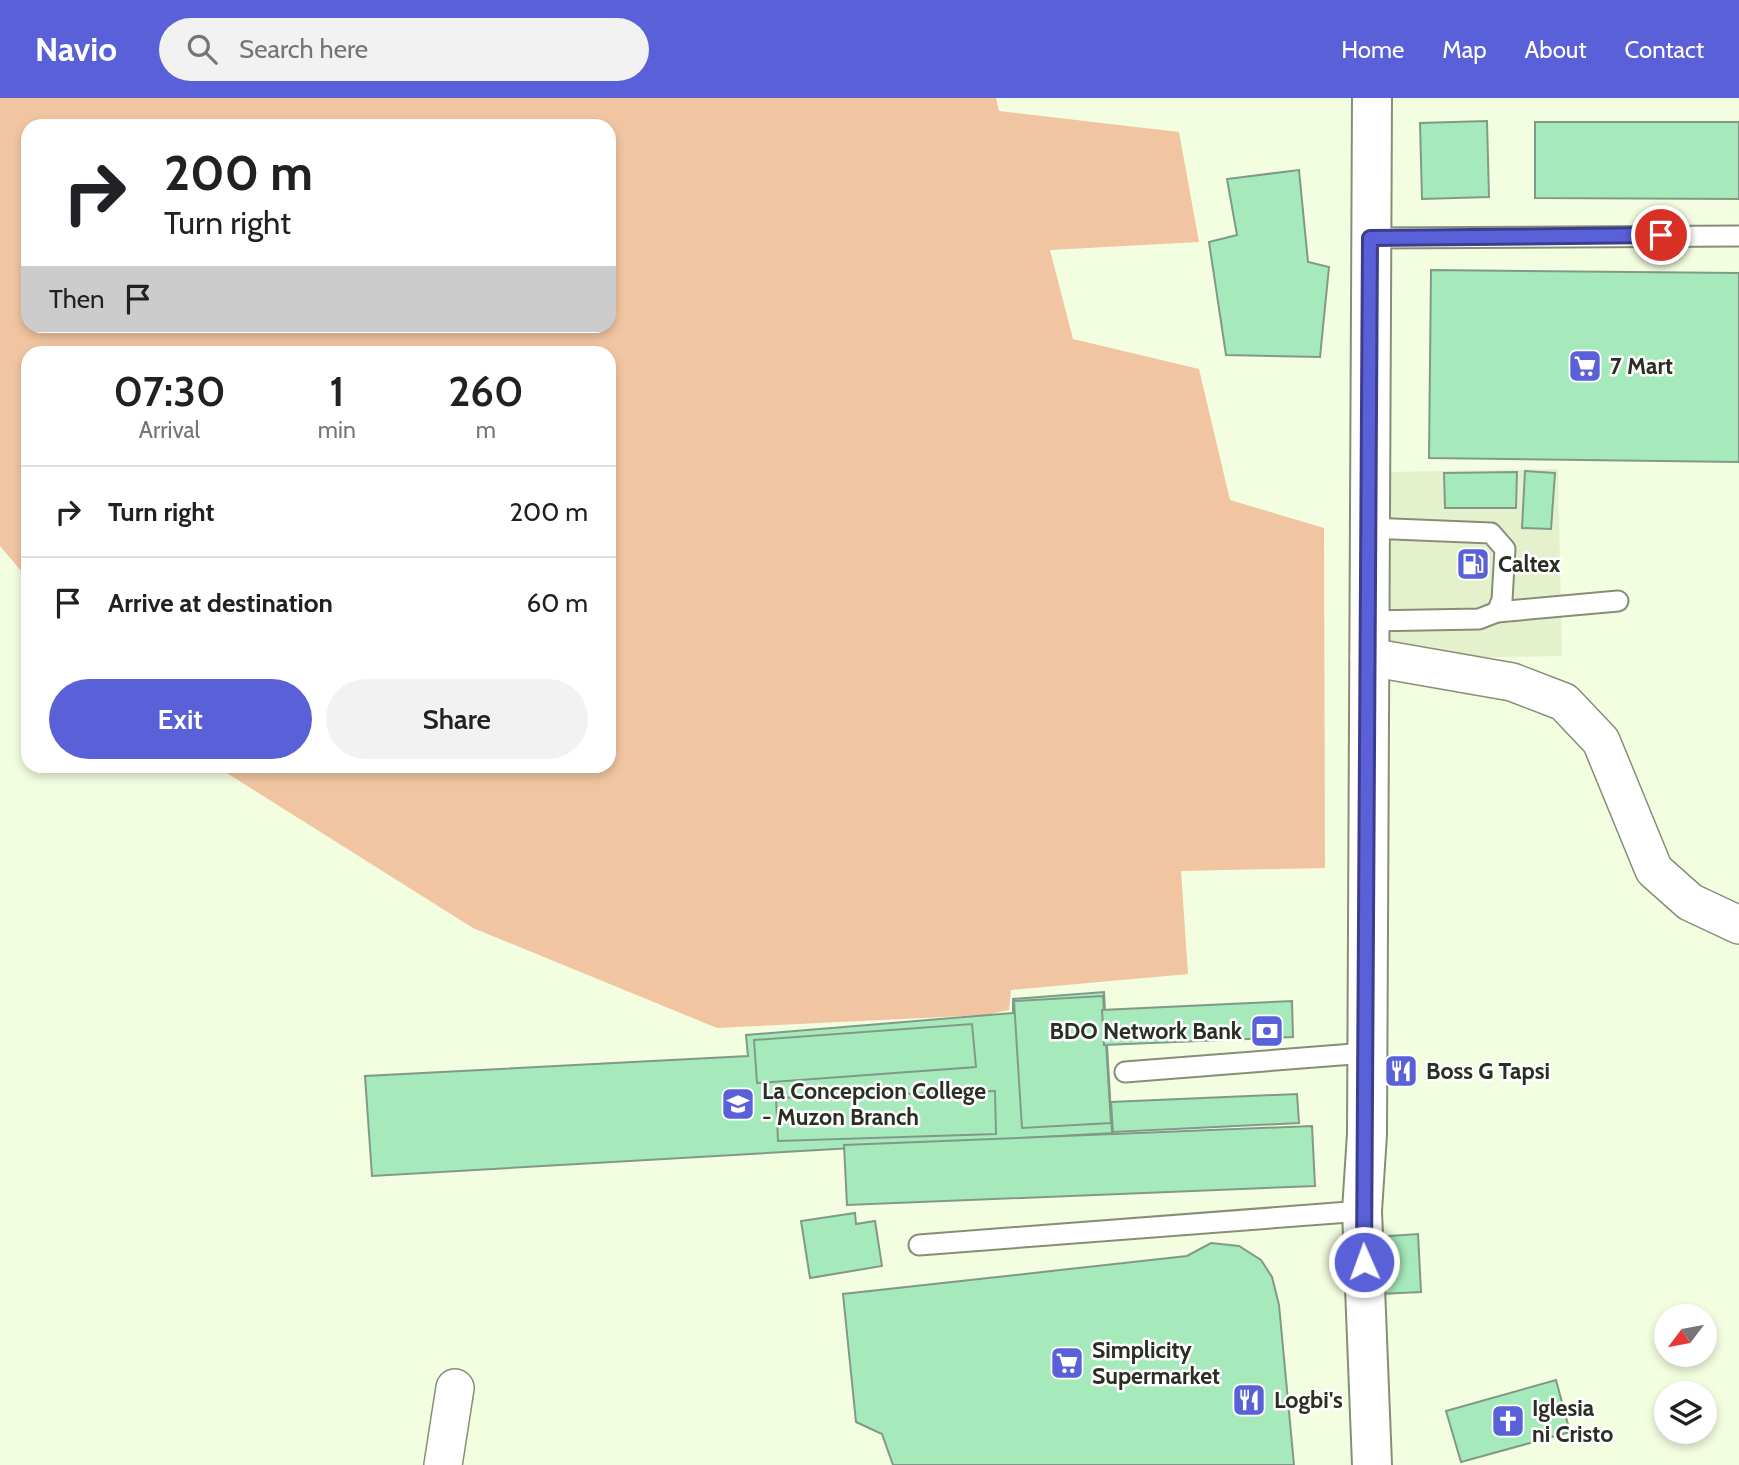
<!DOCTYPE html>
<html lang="en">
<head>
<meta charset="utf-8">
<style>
	:root { --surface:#fff; --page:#f2f2f2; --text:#202124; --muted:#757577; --line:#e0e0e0; --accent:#5960d8 }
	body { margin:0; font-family:Cabin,sans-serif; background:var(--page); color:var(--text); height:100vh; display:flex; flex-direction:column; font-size:26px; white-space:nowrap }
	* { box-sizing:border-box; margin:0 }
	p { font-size:23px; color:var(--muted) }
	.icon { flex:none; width:38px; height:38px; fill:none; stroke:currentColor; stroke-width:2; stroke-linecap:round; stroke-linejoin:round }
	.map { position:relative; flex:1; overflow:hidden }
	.panel { position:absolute; left:21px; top:248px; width:595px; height:427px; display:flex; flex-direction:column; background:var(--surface); border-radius:21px; box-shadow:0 4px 10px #0003 }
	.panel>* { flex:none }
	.top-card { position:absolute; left:21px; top:21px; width:595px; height:214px; border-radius:21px; box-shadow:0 4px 10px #0003; background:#fff; color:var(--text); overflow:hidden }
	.needle { width:46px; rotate:238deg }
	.tools { position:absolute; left:1654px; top:1206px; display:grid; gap:14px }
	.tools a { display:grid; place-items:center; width:63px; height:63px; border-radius:50%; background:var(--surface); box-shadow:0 4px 10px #0003; font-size:35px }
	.pin { position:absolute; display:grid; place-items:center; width:60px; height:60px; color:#fff; margin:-30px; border:4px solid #fff; border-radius:50%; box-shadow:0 2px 7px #0007 }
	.me { position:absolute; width:77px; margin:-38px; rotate:358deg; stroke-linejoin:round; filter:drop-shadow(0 0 5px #0008) }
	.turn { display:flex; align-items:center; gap:24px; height:147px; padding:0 28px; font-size:32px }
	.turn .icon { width:91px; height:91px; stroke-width:2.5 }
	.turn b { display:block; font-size:49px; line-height:60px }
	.then { display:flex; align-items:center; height:66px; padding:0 28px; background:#0003; gap:14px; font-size:26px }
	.eta { display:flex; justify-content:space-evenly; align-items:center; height:119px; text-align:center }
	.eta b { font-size:42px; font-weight:600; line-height:49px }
	.cta { display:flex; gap:14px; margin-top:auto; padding:14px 28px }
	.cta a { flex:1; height:80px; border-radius:42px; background:var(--accent); color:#fff; font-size:28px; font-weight:600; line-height:80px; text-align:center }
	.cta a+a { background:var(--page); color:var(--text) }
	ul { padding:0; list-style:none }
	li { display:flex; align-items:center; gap:21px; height:91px; padding:0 28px; border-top:2px solid var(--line) }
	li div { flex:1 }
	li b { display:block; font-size:26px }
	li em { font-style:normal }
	header { display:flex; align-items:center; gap:42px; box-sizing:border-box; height:98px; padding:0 35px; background:var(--accent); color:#fff }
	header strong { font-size:33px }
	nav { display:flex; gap:38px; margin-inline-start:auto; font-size:24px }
	.search { width:490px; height:63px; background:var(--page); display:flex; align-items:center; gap:18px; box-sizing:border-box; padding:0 24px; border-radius:38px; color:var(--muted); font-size:26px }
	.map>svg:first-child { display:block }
	.built { fill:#e5f1cd }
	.green { fill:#f1c5a1; fill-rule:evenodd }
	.building { fill:#a6eabb; stroke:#819a88; stroke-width:2 }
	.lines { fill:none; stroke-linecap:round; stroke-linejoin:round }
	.service-casing { stroke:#868f75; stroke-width:23 }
	.minor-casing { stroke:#868f75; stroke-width:40 }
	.primary-casing { stroke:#868f75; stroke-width:42 }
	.service { stroke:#fff; stroke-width:19 }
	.minor { stroke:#fff; stroke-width:37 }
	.primary { stroke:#fff; stroke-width:38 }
	.route-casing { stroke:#3a3e8c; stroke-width:18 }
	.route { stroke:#5960d8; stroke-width:12 }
	.labels { text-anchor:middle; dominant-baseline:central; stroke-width:5; stroke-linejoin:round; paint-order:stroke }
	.poi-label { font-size:23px; font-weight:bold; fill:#2a2e23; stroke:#fff; text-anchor:start }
</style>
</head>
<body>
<header>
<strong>Navio</strong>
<div class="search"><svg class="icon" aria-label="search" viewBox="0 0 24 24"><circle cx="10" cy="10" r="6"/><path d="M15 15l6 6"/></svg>Search here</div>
<nav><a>Home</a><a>Map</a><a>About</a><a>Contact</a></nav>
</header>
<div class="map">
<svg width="1739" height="1367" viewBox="0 0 1739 1367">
	<rect width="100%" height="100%" fill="#f3fde0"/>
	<polygon class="built" points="1558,371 1562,558 1388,561 1384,374"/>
	<path class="green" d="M0,0h996l3,13 180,21 20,110 -149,8 23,89 126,30 31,131 94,28 1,340 -144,3 7,103 -177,16 -2,20 -24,5 -268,13 -244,-100 -256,-161 392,-1v-412h-581v225l-28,-33zM28,28h581v200h-581z"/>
	<g class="building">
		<polygon points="1487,23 1489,99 1422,101 1420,25"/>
		<polygon points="1535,24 1739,24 1739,101 1535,100"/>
		<polygon points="1299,72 1308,164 1329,169 1320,259 1226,257 1209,144 1237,137 1227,81"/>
		<polygon points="1431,172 1739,175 1739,364 1429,360"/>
		<polygon points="1525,373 1555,375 1551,431 1522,430"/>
		<polygon points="1517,374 1516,410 1445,410 1444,375"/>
		<polygon points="1104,894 1112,1035 372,1078 365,978 748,958 746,937 1013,915 1013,901"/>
		<polygon points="1103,898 1111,1025 1022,1030 1014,903"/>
		<polygon points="1292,903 1293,939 1104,947 1102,912"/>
		<polygon points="972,926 976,969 757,985 754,942"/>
		<polygon points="995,993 996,1036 778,1043 776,1000"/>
		<polygon points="1297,996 1299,1025 1113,1034 1111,1004"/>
		<polygon points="1312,1028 1315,1088 847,1107 844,1047"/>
		<polygon points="855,1115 856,1126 875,1123 882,1168 810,1180 801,1123"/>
		<polygon points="1418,1136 1421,1194 1379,1196 1375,1139"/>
		<polygon points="1211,1145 1239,1148 1261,1162 1272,1179 1279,1207 1294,1367 893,1367 882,1336 856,1324 843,1196 1187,1158"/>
		<polygon points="1556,1282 1570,1334 1461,1364 1446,1313"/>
	</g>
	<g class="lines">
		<defs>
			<g id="service">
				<polyline points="1370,140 1739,138"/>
				<polyline points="1497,514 1618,503"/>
				<polyline points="1369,523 1479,521 1497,514 1502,502 1505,451 1491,435 1369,430"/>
				<polyline points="1125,974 1366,955"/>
				<polyline points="919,1147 1362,1113"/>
			</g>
			<g id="minor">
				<polyline points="1369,559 1512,584 1564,604 1601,643 1654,772 1690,804 1739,827"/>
				<polyline points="443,1367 455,1290"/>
			</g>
			<polyline id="primary" points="1372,0 1367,1036 1362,1113 1372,1367"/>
		</defs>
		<use href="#service" class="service-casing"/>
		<use href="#minor" class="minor-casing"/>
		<use href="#primary" class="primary-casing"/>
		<use href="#service" class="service"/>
		<use href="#minor" class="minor"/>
		<use href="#primary" class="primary"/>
	</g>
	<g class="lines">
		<defs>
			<polyline id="route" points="1364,1164 1370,140 1661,137"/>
		</defs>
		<use href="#route" class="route-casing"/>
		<use href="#route" class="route"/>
	</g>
	<defs>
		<symbol id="supermarket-square" viewBox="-11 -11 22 22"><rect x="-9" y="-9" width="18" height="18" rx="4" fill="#5960d8" stroke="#fff"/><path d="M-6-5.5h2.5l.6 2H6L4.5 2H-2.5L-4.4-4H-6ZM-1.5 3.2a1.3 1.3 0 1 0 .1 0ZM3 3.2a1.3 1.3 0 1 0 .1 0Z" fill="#fff"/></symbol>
		<symbol id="fuel-square" viewBox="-11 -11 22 22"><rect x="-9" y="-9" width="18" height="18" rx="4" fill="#5960d8" stroke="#fff"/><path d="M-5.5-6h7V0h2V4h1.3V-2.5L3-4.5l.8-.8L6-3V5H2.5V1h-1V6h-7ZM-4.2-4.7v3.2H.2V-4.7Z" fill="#fff"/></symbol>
		<symbol id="bank-square" viewBox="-11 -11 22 22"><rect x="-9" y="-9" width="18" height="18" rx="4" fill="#5960d8" stroke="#fff"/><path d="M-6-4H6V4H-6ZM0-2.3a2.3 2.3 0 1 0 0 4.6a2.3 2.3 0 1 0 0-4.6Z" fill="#fff"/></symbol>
		<symbol id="restaurant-square" viewBox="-11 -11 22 22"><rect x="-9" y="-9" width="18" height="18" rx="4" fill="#5960d8" stroke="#fff"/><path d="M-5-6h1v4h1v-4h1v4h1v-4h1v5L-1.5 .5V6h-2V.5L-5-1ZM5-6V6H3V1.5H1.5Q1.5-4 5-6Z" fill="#fff"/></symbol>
		<symbol id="school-square" viewBox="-11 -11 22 22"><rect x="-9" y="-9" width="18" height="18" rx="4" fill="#5960d8" stroke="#fff"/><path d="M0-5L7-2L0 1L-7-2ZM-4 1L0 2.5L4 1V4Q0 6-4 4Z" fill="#fff"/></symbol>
		<symbol id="church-square" viewBox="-11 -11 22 22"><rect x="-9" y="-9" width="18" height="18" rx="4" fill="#5960d8" stroke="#fff"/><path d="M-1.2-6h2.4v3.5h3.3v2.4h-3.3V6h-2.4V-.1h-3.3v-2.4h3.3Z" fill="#fff"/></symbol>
	</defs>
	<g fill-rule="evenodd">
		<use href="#supermarket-square" x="1566" y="249" width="38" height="38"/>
		<use href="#fuel-square" x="1454" y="447" width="38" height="38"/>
		<use href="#bank-square" x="1248" y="914" width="38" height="38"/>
		<use href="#restaurant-square" x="1382" y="954" width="38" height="38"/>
		<use href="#school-square" x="719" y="987" width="38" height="38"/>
		<use href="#supermarket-square" x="1048" y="1246" width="38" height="38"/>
		<use href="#restaurant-square" x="1230" y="1283" width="38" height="38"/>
		<use href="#church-square" x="1489" y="1304" width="38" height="38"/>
	</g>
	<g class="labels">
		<g class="poi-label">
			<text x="1610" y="268">7 Mart</text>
			<text x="1498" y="466">Caltex</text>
			<text x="1242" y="933" text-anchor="end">BDO Network Bank</text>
			<text x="1426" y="973">Boss G Tapsi</text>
			<text x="762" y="993">La Concepcion College<tspan x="762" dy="26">- Muzon Branch</tspan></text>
			<text x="1092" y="1252">Simplicity<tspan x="1092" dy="26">Supermarket</tspan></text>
			<text x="1274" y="1302">Logbi's</text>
			<text x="1532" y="1310">Iglesia<tspan x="1532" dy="26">ni Cristo</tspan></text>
		</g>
	</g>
</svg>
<div class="tools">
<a><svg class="needle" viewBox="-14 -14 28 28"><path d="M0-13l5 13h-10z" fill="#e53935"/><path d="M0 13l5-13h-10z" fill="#757577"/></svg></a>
<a><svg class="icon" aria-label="layers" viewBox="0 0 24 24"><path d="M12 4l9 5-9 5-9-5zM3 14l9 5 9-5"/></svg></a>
</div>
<div class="pin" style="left:1661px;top:137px;background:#d93025"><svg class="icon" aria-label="arrive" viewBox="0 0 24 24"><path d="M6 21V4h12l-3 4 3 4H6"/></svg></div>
<svg class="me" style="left:1364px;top:1164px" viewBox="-20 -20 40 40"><circle r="17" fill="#5960d8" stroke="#fff" stroke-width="3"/><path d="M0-11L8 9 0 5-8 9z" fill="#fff"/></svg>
<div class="top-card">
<div class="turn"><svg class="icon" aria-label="right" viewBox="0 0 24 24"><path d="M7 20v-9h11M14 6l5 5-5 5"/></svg><div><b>200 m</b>Turn right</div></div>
<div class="then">Then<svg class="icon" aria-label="arrive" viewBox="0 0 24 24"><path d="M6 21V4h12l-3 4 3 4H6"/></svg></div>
</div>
<section class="panel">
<div class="eta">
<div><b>07:30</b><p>Arrival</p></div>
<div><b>1</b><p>min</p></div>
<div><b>260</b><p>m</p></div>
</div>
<ul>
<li><svg class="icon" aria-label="right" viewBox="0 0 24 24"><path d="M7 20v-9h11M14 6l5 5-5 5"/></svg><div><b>Turn right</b></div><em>200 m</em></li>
<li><svg class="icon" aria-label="arrive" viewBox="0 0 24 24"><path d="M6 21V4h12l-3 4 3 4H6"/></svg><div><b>Arrive at destination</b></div><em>60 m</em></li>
</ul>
<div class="cta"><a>Exit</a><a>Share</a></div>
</section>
</div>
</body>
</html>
